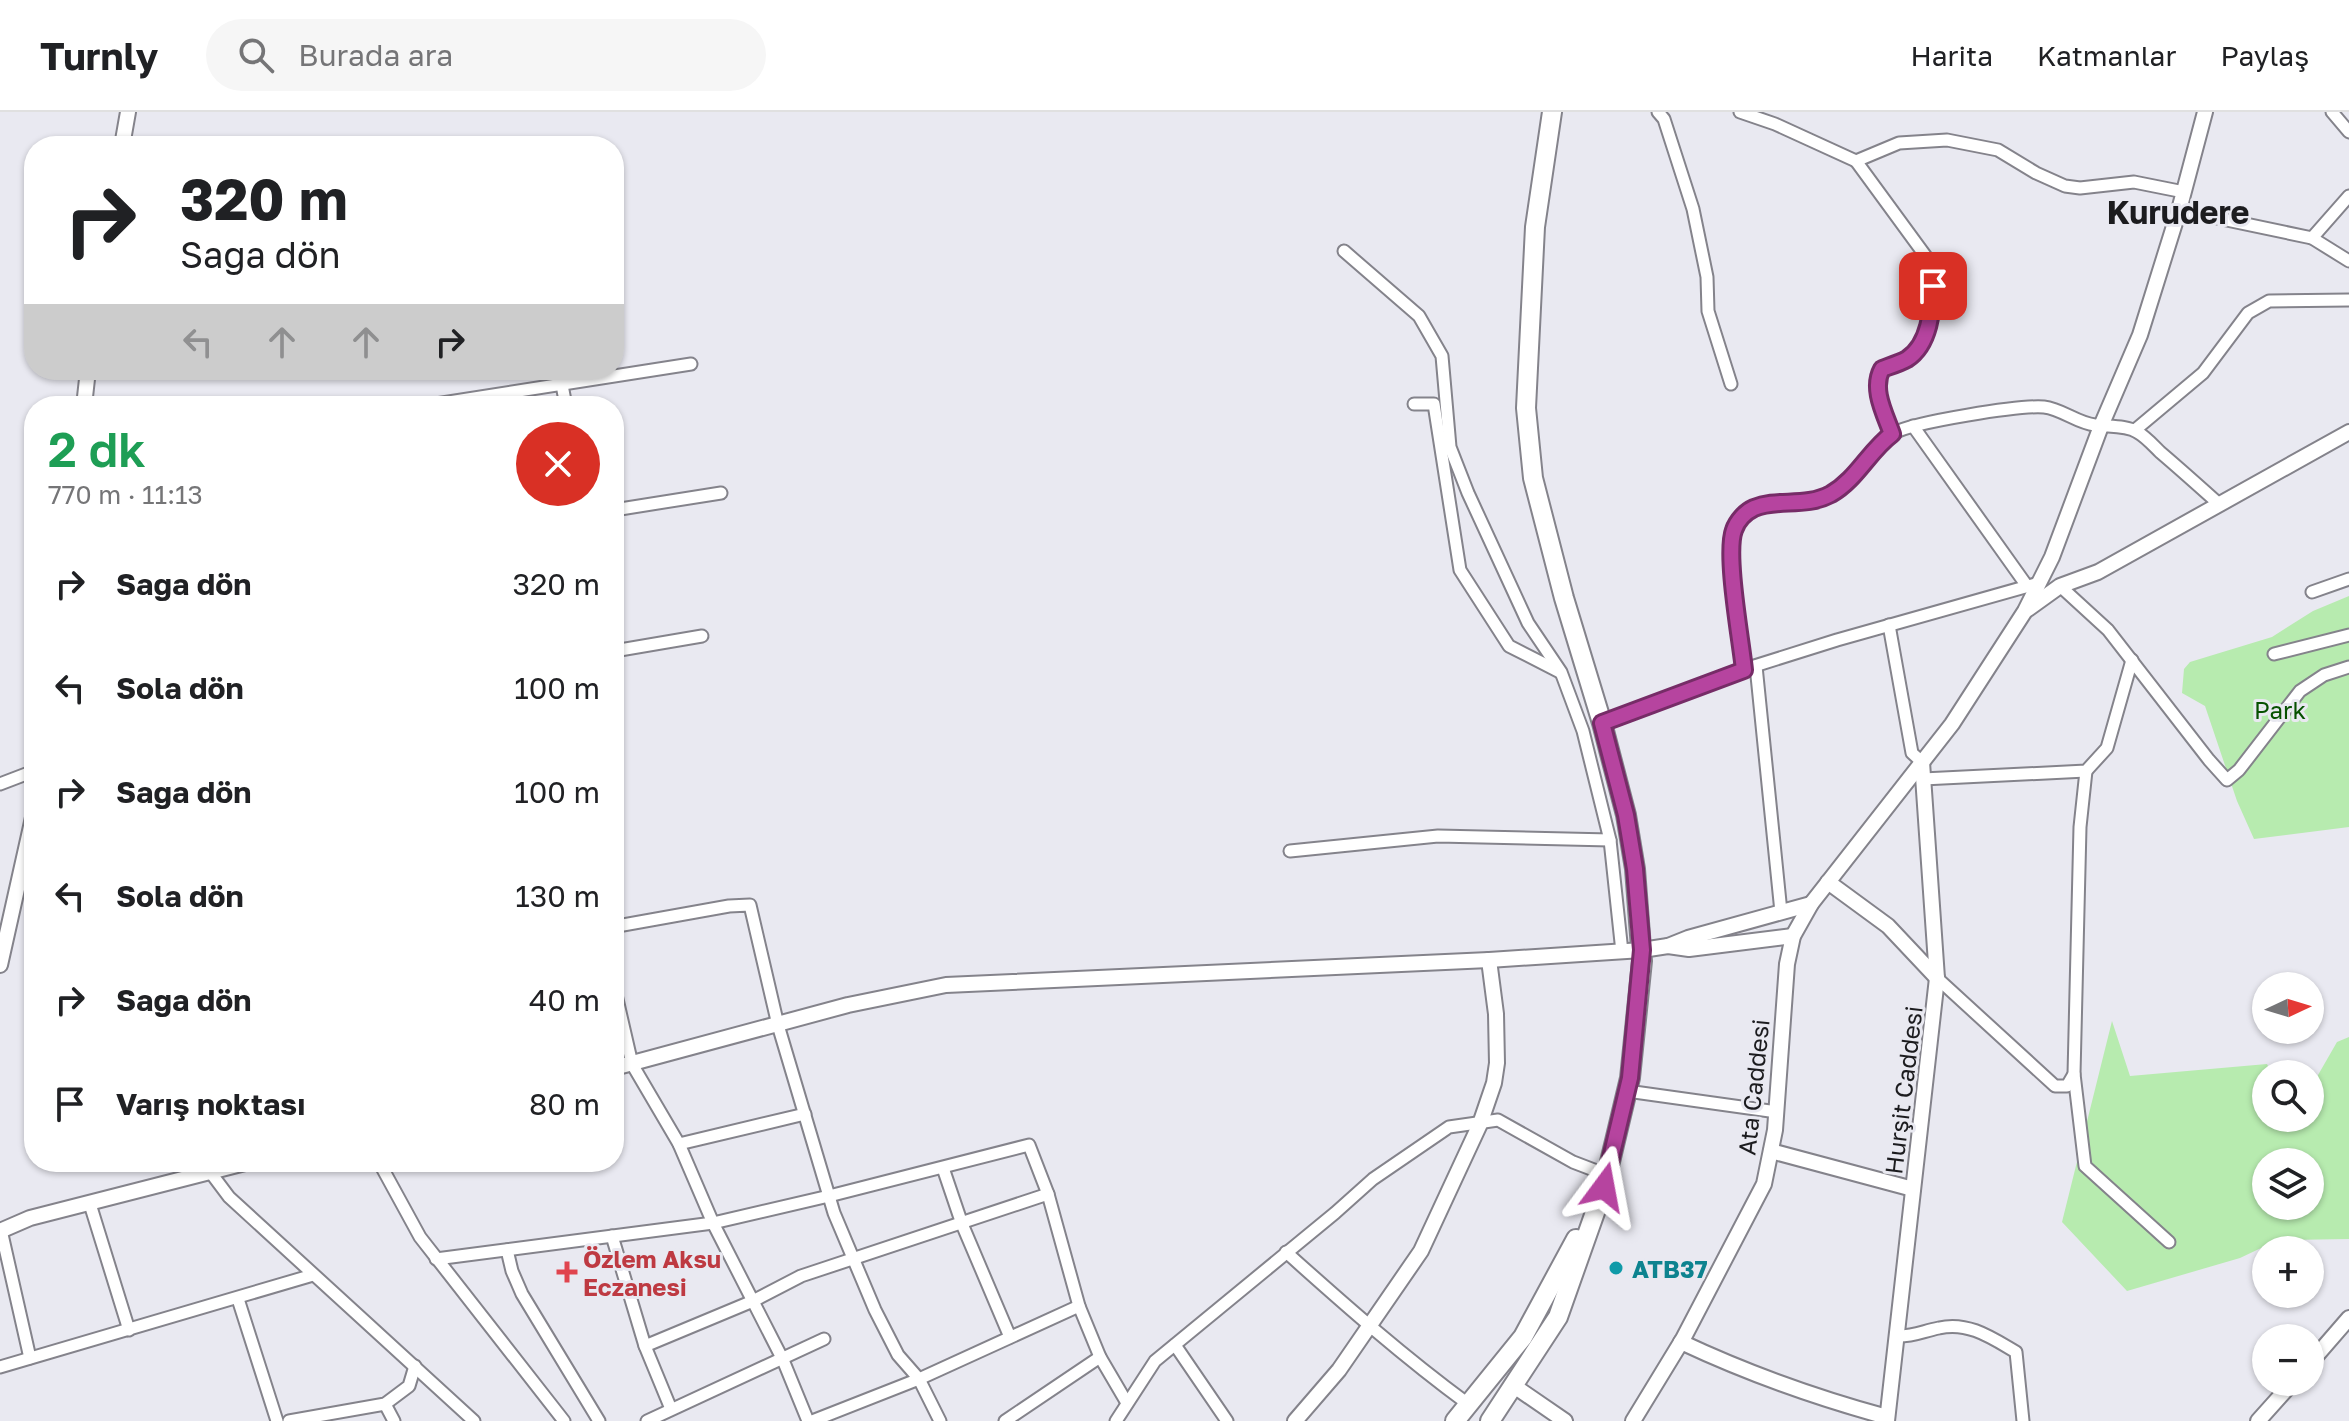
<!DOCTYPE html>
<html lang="tr">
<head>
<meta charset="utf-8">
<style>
	:root { --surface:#fff; --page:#f6f6f6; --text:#202124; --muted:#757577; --line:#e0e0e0 }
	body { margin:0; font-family:"Golos Text",sans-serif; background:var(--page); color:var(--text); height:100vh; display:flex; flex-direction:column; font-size:30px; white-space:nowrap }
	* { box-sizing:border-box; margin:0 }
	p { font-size:26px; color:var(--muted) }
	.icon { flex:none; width:44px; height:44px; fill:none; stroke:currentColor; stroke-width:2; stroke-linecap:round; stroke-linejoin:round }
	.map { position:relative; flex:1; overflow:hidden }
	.details { position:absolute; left:24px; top:284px; width:600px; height:776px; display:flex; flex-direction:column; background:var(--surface); border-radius:32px; box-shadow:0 2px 6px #0004 }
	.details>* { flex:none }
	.banner { position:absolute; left:24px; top:24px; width:600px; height:244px; border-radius:32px; box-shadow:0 2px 6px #0004; background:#fff; color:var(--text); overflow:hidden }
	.needle { width:52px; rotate:86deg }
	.fabs { position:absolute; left:2252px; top:860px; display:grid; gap:16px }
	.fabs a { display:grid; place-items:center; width:72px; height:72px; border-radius:50%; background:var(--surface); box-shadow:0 2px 6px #0004; font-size:40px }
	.pin { position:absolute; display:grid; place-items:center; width:68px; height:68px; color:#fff; margin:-34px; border-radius:16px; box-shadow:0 4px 12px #0006 }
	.me { position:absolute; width:88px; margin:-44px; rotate:13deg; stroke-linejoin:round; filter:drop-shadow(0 0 6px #0008) }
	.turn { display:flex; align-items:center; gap:28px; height:168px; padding:0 24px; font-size:36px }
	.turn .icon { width:104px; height:104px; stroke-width:2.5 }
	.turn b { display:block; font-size:56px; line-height:68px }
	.lanes { display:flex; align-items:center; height:76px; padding:0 24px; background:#0003; justify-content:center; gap:40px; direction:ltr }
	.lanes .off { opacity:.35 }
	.round { display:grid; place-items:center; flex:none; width:84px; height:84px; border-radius:42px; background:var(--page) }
	.head { display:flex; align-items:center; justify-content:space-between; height:136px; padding:0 24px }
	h1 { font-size:48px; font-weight:600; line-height:60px; color:#1e9e55 }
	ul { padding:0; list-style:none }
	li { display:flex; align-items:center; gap:24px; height:104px; padding:0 24px }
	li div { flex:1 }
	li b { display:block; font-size:30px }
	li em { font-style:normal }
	header { display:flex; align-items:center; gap:48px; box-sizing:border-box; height:112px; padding:0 40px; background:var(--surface); border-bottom:2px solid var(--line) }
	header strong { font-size:38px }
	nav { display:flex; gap:44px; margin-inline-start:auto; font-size:28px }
	.search { width:560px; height:72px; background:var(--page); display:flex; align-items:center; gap:20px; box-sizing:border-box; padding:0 28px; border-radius:44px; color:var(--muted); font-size:30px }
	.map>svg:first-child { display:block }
	.green { fill:#b7ebaf; fill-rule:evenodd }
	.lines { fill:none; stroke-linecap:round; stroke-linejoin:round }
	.minor-casing { stroke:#84838b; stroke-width:15 }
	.tertiary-casing { stroke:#84838b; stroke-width:18 }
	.trunk-casing { stroke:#84838b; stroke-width:22 }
	.minor { stroke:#fff; stroke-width:11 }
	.tertiary { stroke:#fff; stroke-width:14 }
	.trunk { stroke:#fff; stroke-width:18 }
	.route-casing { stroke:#762c67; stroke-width:20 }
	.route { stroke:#b6449f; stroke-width:14 }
	.culture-dot { fill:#0f9aa8; stroke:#e9e9f1; stroke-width:3 }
	.health-dot { fill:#e0444e; stroke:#e9e9f1; stroke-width:3 }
	.labels { text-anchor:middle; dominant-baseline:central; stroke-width:6; stroke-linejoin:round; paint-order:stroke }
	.park-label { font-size:24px; fill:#065100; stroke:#e9e9f1 }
	.street-label { font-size:24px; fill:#1c1c1f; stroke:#e9e9f1 }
	.health-label { font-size:24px; font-weight:bold; fill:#be3a42; stroke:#e9e9f1; text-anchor:start }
	.culture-label { font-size:24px; font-weight:bold; fill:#0d838f; stroke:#e9e9f1; text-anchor:start }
	.district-label { font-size:32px; font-weight:bold; fill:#1c1c1f; stroke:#e9e9f1 }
</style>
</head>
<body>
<header>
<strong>Turnly</strong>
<div class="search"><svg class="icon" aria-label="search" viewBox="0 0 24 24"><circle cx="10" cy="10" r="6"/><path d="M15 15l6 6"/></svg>Burada ara</div>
<nav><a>Harita</a><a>Katmanlar</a><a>Paylaş</a></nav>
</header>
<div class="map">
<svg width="2349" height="1309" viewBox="0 0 2349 1309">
	<rect width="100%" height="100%" fill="#e9e9f1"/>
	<g class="green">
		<polygon points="2349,484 2349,715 2254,727 2237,689 2205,594 2182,581 2184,557 2190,550 2272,525 2313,499"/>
		<path d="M2112,909l18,55 137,-12 5,10h-6v44h44v-29l27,-47 12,-5v202l-71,1 -38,18 -113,33 -65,-69zM2266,1050h44v44h-44z"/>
	</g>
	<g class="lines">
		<defs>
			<g id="minor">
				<polyline points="1658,0 1664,7 1693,97 1707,165 1708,199 1731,272"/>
				<polyline points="1740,0 1775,12 1856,49 1899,31 1947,28 1998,38 2036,61 2065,74 2080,76 2134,70 2184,80"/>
				<polyline points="2332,0 2349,20"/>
				<path d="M1856,49l71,97c9,30 10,83 -21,101 -7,5 -16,7 -24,10 -11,20 3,45 10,65"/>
				<polyline points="2179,98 2312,126 2349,149"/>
				<polyline points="2312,126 2349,84"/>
				<polyline points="562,273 566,294"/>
				<polyline points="1414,292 1434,292 1460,458 1509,534 1560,560"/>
				<polyline points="423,294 691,252"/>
				<polyline points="1913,314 2027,474"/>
				<polyline points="2135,318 2203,261 2248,201 2269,189 2349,188"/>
				<polyline points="614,398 721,381"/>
				<polyline points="2060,474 2108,518 2209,648 2227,668 2239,658 2300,579 2324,563 2349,555"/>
				<polyline points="2312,480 2349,467"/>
				<polyline points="1889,513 1912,641 1922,650"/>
				<polyline points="614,539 702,524"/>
				<polyline points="2274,542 2349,523"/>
				<polyline points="1756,554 1781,800"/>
				<path d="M1744,558l-13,-119c1,-64 59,-37 97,-56 29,-14 39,-47 66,-62 20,-11 126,-28 150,-26 18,2 33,16 51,18 12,2 31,0 42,7 8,4 16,13 23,20 20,17 40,35 59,52"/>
				<polyline points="1602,611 1729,562 1837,528 2039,471"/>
				<polyline points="1923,667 2086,659 2107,636 2132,548"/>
				<polyline points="0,672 34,659"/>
				<polyline points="1610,728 1622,840"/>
				<polyline points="1290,739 1438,724 1610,728 1583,619 1561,560 1528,511 1468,381 1450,335 1442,244 1419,204 1344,139"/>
				<polyline points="614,806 617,811 623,813 729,794 750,793 778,913 834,1101 875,1198 898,1243 919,1267 940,1309"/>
				<polyline points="1937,866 2055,974 2067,974 2074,962 2080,715 2086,659"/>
				<polyline points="614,874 632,952 679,1032 713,1111 783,1248 808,1309"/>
				<polyline points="2074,962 2085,1054 2169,1130"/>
				<polyline points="1627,979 1777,1000"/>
				<polyline points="679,1032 805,1002"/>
				<polyline points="379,1050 420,1125 564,1309"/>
				<polyline points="943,1056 962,1112 1010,1225"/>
				<polyline points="211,1061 229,1085 474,1309"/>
				<polyline points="90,1092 129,1218"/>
				<polyline points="1,1118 30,1246"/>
				<polyline points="612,1124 645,1234 753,1189 801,1164 1048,1082"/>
				<polyline points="507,1138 512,1159 522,1182 599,1309"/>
				<path d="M1286,1140c59,53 118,105 182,152"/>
				<polyline points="436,1147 713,1111 829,1084 1029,1033 1048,1082 1079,1194 919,1267 812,1309"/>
				<polyline points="238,1187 277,1309"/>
				<polyline points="1079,1194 1100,1245 1127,1291"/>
				<path d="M1896,1224c17,1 27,-5 43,-8 29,-7 53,10 77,24l7,69"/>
				<polyline points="1175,1233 1227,1309"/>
				<polyline points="645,1234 671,1297"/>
				<polyline points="0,1255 313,1163"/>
				<polyline points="385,1292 394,1309"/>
				<polyline points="289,1309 385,1292 409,1274 415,1254"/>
				<polyline points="647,1309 824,1227"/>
				<polyline points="1005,1309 1100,1245"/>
				<polyline points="1116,1309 1155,1249 1335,1101 1373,1067 1449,1015 1498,1008 1573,1050 1607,1063"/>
			</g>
			<g id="tertiary">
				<polyline points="122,34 128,0"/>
				<polyline points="84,294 88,258"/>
				<polyline points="2028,497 2060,474 2098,460 2349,320"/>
				<polyline points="1828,770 1888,814 1937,866"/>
				<polyline points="1668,834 1689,837 1793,824"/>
				<polyline points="0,853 34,701"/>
				<polyline points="614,956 848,893 946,873 1489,848 1642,838 1668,834 1688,826 1811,792"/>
				<polyline points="1771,1039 1913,1077"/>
				<polyline points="0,1119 30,1106 249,1050"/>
				<path d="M1681,1230c66,31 136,56 206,75"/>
				<polyline points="2310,1251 2349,1206"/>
				<polyline points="1514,1274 1565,1309"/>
				<polyline points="1295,1309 1339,1258 1421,1139 1480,1012 1494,971 1497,951 1496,902 1489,848"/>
				<polyline points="1633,1309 1683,1227 1764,1072 1775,1018 1787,852 1793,824 1811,792 1952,612 2025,499 2052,445 2101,314 2140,223 2179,98 2205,0"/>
				<polyline points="1887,1309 1937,866 1922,650"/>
				<polyline points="2258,1309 2293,1270"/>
			</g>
			<g id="trunk">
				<polyline points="1455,1309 1523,1225 1576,1127"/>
				<polyline points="1490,1309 1558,1205 1604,1075 1630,966 1642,849 1635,757 1626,703 1602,611 1564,486 1533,366 1526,296 1535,115 1552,0"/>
			</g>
		</defs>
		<use href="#minor" class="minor-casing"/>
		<use href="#tertiary" class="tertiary-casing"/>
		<use href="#trunk" class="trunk-casing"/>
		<use href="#minor" class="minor"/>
		<use href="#tertiary" class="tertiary"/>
		<use href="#trunk" class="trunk"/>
	</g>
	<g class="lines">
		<defs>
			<path id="route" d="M1604,1075l26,-109 12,-128 -7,-81 -9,-54 -24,-92 142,-53c-3,-30 -19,-116 -10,-140 3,-9 11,-18 20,-22 24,-10 51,0 77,-14 26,-15 38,-43 61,-60 -7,-20 -21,-45 -10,-65 8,-3 18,-6 25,-10 23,-15 25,-49 26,-73"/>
		</defs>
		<use href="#route" class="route-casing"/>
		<use href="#route" class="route"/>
	</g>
	<circle class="culture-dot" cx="1616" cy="1156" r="8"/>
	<path class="health-dot" d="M563 1148h8v8h8v8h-8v8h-8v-8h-8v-8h8z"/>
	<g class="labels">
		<g class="park-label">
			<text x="2280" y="597">Park</text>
		</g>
		<g class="street-label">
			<text transform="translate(1753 975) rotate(-84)">Ata Caddesi</text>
			<text transform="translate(1903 978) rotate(-83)">Hurşit Caddesi</text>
		</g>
		<g class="health-label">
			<text x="583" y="1146">Özlem Aksu<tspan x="583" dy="28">Eczanesi</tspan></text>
		</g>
		<g class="culture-label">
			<text x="1632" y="1156">ATB37</text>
		</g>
		<g class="district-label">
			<text x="2178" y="100">Kurudere</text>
		</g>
	</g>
</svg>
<div class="fabs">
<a><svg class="needle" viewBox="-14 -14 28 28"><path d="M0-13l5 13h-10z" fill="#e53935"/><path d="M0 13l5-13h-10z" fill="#757577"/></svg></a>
<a><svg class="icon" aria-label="search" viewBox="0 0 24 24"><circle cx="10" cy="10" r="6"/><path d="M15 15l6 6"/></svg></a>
<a><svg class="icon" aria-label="layers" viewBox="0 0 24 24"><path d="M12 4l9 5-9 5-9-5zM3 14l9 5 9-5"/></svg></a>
<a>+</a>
<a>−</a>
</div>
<div class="pin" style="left:1933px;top:174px;background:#d93025"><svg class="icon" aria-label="arrive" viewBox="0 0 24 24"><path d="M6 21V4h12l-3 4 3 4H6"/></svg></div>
<svg class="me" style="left:1604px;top:1075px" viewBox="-20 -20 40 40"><path d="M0-17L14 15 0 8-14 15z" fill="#b6449f" stroke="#fff" stroke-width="4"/></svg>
<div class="banner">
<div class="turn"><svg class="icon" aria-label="right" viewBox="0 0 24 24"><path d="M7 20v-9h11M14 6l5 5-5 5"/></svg><div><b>320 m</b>Sağa dön</div></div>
<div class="lanes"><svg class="icon off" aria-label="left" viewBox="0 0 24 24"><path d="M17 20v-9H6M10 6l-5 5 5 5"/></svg><svg class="icon off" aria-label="ahead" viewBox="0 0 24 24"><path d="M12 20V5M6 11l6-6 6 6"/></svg><svg class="icon off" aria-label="ahead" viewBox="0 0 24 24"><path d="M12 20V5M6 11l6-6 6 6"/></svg><svg class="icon" aria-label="right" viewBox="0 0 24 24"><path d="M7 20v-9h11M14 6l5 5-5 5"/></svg></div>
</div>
<section class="details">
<div class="head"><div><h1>2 dk</h1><p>770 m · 11:13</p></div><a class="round" style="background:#d93025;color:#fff"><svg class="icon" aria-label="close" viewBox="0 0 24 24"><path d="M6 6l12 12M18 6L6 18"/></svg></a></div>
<ul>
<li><svg class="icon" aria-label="right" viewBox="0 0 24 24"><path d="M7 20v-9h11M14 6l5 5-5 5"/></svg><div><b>Sağa dön</b></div><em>320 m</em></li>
<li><svg class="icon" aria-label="left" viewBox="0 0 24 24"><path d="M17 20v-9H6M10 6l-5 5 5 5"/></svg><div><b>Sola dön</b></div><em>100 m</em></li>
<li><svg class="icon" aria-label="right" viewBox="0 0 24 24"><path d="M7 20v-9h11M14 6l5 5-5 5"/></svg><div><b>Sağa dön</b></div><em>100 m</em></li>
<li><svg class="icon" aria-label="left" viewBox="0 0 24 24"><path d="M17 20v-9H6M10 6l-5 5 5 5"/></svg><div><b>Sola dön</b></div><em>130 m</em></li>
<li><svg class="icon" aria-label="right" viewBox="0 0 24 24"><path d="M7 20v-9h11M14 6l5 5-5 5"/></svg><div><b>Sağa dön</b></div><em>40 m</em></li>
<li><svg class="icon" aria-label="arrive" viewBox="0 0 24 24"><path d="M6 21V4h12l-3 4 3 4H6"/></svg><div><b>Varış noktası</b></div><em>80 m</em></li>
</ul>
</section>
</div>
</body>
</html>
